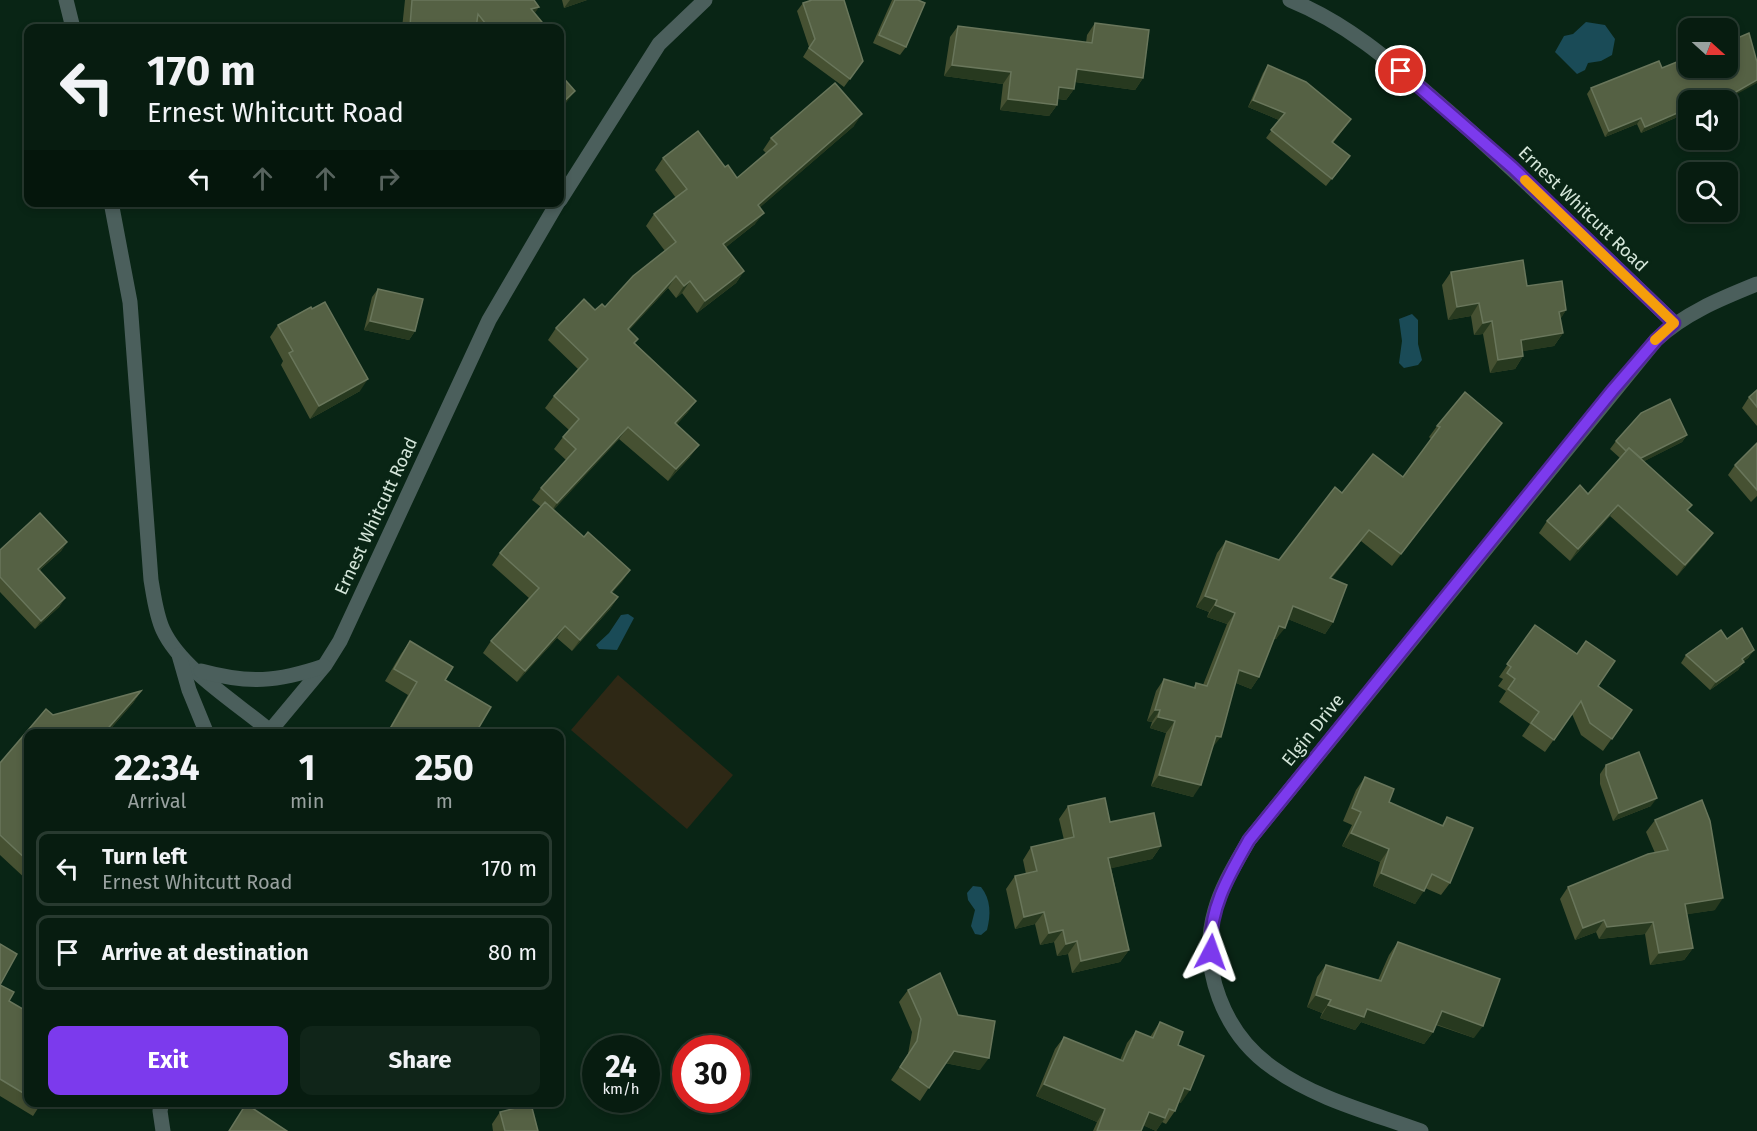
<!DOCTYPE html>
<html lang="en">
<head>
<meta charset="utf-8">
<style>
	:root { --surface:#071c10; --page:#102519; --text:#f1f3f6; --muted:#98a19f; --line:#283a30; --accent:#7c3aed }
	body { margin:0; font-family:"Fira Sans",sans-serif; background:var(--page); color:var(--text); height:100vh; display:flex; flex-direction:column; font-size:22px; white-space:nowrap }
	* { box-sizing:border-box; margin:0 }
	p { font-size:20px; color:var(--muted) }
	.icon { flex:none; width:33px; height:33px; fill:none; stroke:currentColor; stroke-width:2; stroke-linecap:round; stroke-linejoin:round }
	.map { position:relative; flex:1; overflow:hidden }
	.drawer { position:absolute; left:24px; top:729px; width:540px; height:378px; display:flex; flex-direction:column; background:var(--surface); border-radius:12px; box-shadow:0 3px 9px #0003,0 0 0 2px var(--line) }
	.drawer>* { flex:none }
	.hud { position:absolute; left:24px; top:24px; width:540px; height:183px; border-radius:12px; box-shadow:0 3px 9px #0003,0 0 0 2px var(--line); background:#071c10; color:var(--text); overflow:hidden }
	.needle { width:39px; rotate:111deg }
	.controls { position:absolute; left:1678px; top:18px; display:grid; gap:12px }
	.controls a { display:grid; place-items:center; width:60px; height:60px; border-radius:12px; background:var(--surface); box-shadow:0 3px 9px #0003,0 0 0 2px var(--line); font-size:30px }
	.speed { position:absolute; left:582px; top:1035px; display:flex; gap:12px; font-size:30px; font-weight:700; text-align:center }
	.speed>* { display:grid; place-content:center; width:78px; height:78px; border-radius:50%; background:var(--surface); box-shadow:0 3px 9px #0003,0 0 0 2px var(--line); line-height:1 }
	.speed small { font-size:15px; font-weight:400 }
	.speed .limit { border:9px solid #d22; background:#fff; color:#111 }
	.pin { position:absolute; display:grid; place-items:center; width:51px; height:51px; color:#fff; margin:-26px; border:3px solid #fff; border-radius:50%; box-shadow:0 2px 6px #0007 }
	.me { position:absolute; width:66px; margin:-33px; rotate:4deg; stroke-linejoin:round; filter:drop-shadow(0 0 4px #0008) }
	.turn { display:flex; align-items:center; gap:21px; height:126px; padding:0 24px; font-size:27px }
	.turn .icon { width:78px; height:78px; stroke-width:2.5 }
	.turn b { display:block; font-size:42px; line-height:51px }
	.lanes { display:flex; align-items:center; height:57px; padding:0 24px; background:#0003; justify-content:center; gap:30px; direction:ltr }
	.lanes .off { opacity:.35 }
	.eta { display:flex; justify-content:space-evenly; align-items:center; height:102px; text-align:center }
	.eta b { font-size:36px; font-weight:700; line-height:42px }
	.button { display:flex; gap:12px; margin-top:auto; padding:12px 24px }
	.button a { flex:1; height:69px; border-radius:12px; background:var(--accent); color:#fff; font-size:24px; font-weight:700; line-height:69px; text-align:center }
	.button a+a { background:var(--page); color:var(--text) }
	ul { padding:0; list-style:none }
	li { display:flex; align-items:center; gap:18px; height:75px; margin:0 12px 9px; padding:0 12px; border:3px solid var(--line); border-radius:12px }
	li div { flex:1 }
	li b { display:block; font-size:22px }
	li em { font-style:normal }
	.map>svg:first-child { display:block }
	.green { fill:#2e2815 }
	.water { fill:#1a4b57 }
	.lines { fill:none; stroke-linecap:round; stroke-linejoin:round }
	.minor { stroke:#4b5f5c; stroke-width:15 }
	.wall { fill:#465132 }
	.shaded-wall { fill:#27391f }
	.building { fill:#556144; stroke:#69765b; stroke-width:1.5 }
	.route-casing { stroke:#51269a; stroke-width:15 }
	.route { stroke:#7c3aed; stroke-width:10 }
	.slow { stroke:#f59e0b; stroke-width:10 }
	.labels { text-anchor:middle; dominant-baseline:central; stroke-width:6; stroke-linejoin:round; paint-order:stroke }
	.street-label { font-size:18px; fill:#d5e6da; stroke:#092515 }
</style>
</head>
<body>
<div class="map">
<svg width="1757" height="1131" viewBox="0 0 1757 1131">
	<rect width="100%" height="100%" fill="#092515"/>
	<polygon class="green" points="618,675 733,775 687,829 571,730"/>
	<g class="water">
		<polygon points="1586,22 1605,25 1615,39 1612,55 1601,61 1588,63 1585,70 1577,74 1555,52 1564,36 1573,34"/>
		<polygon points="1412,314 1418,320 1418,344 1422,360 1418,365 1404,368 1399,363 1402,341 1399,319"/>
		<polygon points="628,614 634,618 617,650 599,649 596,645 609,633 621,615"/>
		<path d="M973,886l8,1c10,12 10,28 6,43l-6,5 -6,-1 -4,-8 4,-16 -7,-10 -1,-7z"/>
	</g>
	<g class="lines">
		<g class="minor">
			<polyline points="66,0 73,28"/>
			<path d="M1290,0c62,25 109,69 159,112 77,68 151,140 225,211"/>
			<polyline points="560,200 659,44 705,0"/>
			<path d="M111,202l19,100 21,278c3,17 5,35 12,50 18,39 74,73 107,101l55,-66 15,-24 149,-321 69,-118"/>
			<polyline points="179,655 189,690 207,734"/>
			<path d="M201,671c48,13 76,11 123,-5"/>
			<polyline points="162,1102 160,1111 163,1131"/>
			<path d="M1421,1131c-49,-18 -105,-32 -148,-63 -49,-34 -75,-100 -58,-158 7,-25 21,-47 34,-70l407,-500c29,-27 64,-41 101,-56"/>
		</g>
	</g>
	<g class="wall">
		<polygon points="405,0 534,0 535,13 547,28 402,28"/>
		<polygon points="562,0 587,0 564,8"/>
		<polygon points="892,0 918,0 906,47 900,55 873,43"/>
		<polygon points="803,3 863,61 844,87 803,57 809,47 797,11"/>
		<polygon points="1095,23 1143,78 1135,90 1075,82 1074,89 1066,100 1058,99 1057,105 1049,116 1000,110 1003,84 944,76 950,37 958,26 1086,43 1087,35"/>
		<polygon points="1689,57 1726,100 1689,100 1689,112 1641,133 1637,124 1605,137 1587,94 1591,88 1662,68"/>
		<polygon points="1268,65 1346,126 1333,143 1350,156 1326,186 1266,138 1279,120 1248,107 1263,73"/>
		<polygon points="854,126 760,207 755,224 726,247 744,271 736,283 697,313 682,293 676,298 668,288 629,330 635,343 696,401 687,413 677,424 690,457 668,481 619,439 553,510 584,537 630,570 612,593 618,597 610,609 572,651 557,638 517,682 483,653 491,641 529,598 492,565 500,553 541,507 532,500 541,488 566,460 554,449 563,437 569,430 545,408 554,396 578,369 548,340 556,328 595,310 605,307 665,251 646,226 654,214 676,198 655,170 663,158 725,167 737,178 766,153 763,150 771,138"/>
		<polygon points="1451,272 1527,286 1566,310 1560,319 1563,333 1554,346 1523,351 1523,356 1515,369 1490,373 1483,334 1474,335 1471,316 1448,320 1442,285"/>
		<polygon points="378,289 415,331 409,340 364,330 372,297"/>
		<polygon points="278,325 360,391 310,419 281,365 283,361 270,337"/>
		<polygon points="1757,390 1757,426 1742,408 1749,397"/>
		<polygon points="1502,423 1392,566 1361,541 1331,579 1333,622 1325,634 1288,619 1276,639 1274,639 1259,677 1251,689 1236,683 1212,748 1193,797 1151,786 1166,733 1150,728 1152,722 1147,721 1156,691 1164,679 1193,688 1196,683 1203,685 1227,624 1207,617 1209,612 1196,607 1217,553 1226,541 1279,560 1342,493 1403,477 1431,439 1429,437 1437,426"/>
		<polygon points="1687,435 1682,442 1644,461 1688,510 1713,533 1705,544 1677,576 1610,516 1570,561 1539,533 1547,521 1588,494 1620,458 1610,449 1616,441"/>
		<polygon points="1757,443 1757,496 1751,502 1728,475 1735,465"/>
		<polygon points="67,542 61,551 40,570 65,598 59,607 35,629 0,592 0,550"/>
		<polygon points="1535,625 1598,686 1632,710 1603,751 1581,735 1572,714 1545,752 1522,736 1530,724 1499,702 1506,691 1498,686 1503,679 1499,677"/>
		<polygon points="1727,639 1754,650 1748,658 1744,661 1738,670 1710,690 1681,663 1686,655"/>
		<polygon points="410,641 445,680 475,734 386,734 408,695 385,681 401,654"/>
		<polygon points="141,691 133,703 106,734 28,734 28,881 0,855 0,763 46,709 53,715"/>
		<polygon points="1606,765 1651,806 1613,821 1600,784 1600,774"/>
		<polygon points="1365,777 1389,802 1442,825 1447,817 1450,883 1441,895 1425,888 1415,904 1373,886 1380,862 1342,846 1352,825 1343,821 1356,790"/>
		<polygon points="1068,806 1110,822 1161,846 1152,859 1111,868 1129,950 1120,962 1072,973 1068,954 1057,956 1054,942 1040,945 1035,924 1015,929 1006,889 1015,876 1026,874 1023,860 1031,847 1064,840 1059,819"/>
		<polygon points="1655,820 1715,910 1687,914 1693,948 1684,960 1650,965 1645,934 1599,939 1596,932 1575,940 1560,899 1568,887 1655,853 1646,832"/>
		<polygon points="1398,942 1474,1038 1436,1025 1433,1032 1424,1044 1361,1022 1355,1030 1320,1018 1322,1013 1307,1007 1317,977 1326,965 1378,980 1389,955"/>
		<polygon points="0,944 0,985 9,1001 28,1012 28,1102 42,1102 33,1116 0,1096"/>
		<polygon points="908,990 980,1070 945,1063 920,1101 891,1080 908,1054 912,1032 899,1002"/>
		<polygon points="1160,1022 1178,1045 1181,1103 1179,1102 1175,1111 1166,1124 1162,1122 1156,1131 1143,1125 1141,1131 1093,1131 1097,1122 1036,1096 1055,1049 1064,1037 1120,1060 1127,1043 1136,1031 1150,1037"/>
		<polygon points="500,1112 538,1131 493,1131 492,1124"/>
	</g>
	<g class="shaded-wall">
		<polygon points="570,0 587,0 564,8"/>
		<polygon points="539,7 531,19 531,9"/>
		<polygon points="410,26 421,26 419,28 408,28"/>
		<polygon points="952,65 1011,72 1003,84 944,76"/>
		<polygon points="1077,69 1143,78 1135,90 1069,81"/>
		<polygon points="1757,80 1757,83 1726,100 1721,100"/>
		<polygon points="1059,87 1074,89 1066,100 1051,98"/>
		<polygon points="575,91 566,103 560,109 560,105"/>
		<polygon points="1720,95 1717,100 1708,100"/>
		<polygon points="1008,99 1057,105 1049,116 1000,110"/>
		<polygon points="1253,100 1285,113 1279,120 1248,107"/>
		<polygon points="1689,108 1689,112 1641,133 1645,127"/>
		<polygon points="862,114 854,126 749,217 758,205"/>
		<polygon points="1641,118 1637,124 1605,137 1609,131"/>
		<polygon points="764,213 755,224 715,256 723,244"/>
		<polygon points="744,271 736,283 697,313 705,301"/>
		<polygon points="676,276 668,288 619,341 628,329"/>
		<polygon points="690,281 682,293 676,298 684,286"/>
		<polygon points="1479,303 1471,316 1448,320 1457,307"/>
		<polygon points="1566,310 1558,323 1559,312"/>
		<polygon points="370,321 415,331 409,340 364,330"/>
		<polygon points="1492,321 1483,334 1474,335 1483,323"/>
		<polygon points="1563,333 1554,346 1512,353 1521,340"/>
		<polygon points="1523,356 1515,369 1490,373 1498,360"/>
		<polygon points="368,379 360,391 310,419 319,406"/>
		<polygon points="696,401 687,413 667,435 675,423"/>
		<polygon points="1502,423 1494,434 1392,566 1401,554"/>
		<polygon points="628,427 619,439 549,515 557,503"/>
		<polygon points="1687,435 1682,442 1631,468 1636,460"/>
		<polygon points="699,445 690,457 668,481 676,469"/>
		<polygon points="1618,505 1610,516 1570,561 1578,549"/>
		<polygon points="1369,530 1361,541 1322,590 1330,578"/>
		<polygon points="1713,533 1705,544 1677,576 1685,565"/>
		<polygon points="67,542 61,551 32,577 38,569"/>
		<polygon points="630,570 622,582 603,603 611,592"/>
		<polygon points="1205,596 1217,600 1209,612 1196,607"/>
		<polygon points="618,597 610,609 572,651 580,640"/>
		<polygon points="65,598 59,607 35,629 41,621"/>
		<polygon points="1215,605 1235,613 1227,624 1207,617"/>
		<polygon points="1293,606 1333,622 1325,634 1285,618"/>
		<polygon points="565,626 557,638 517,682 525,671"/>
		<polygon points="1279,626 1285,628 1276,639 1271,637"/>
		<polygon points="1754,650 1748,658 1736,667 1742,659"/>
		<polygon points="1744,662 1738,670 1710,690 1716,682"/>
		<polygon points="1239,670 1259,677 1251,689 1231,681"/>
		<polygon points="141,691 133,703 106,734 103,734"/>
		<polygon points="1155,710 1160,710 1152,722 1147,721"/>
		<polygon points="1158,717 1175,721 1166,733 1150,728"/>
		<polygon points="1216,736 1221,737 1212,748"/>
		<polygon points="1159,775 1201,785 1193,797 1151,786"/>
		<polygon points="1657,798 1651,806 1613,821 1619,813"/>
		<polygon points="1351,833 1389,849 1380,862 1342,846"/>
		<polygon points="1161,846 1152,859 1100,871 1108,858"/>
		<polygon points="1381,873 1424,891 1415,904 1373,886"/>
		<polygon points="1723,898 1715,910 1677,916 1685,904"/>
		<polygon points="1044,912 1035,924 1015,929 1024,917"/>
		<polygon points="1604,920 1596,932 1575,940 1583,928"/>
		<polygon points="1653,922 1645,934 1599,939 1607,927"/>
		<polygon points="1063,930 1054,942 1040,945 1049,933"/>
		<polygon points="1077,941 1068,954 1057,956 1066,944"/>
		<polygon points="1693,948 1684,960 1650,965 1659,953"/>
		<polygon points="1129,950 1120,962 1072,973 1081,961"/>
		<polygon points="1316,995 1331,1000 1322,1013 1307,1007"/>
		<polygon points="1328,1005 1367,1009 1433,1032 1424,1044 1361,1022 1355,1030 1320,1018"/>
		<polygon points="1442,1011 1483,1026 1474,1038 1433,1023"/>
		<polygon points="954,1051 989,1058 980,1070 945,1063"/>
		<polygon points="1044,1084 1105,1109 1097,1122 1036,1096"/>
		<polygon points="1184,1088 1190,1090 1181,1103 1176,1101"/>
		<polygon points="1149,1112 1165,1118 1156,1131 1140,1124"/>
	</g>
	<g class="building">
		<polygon points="412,0 534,0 539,7 531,9 547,28 489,28 478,14 476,28 420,28 421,26 410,26"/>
		<polygon points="812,0 844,0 863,61 850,79 809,48 815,39 803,3"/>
		<polygon points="895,0 918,0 925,3 906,47 879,35"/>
		<polygon points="1095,23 1149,30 1143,78 1077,69 1074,89 1059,87 1057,105 1008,99 1011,72 952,65 958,26 1092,43"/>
		<polygon points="1749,33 1757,62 1757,80 1722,100 1720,95 1708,100 1689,100 1689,108 1645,127 1641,118 1609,131 1591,88 1659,61 1662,68 1689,57 1689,68 1728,68 1728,42"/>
		<polygon points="560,43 564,48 560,51"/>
		<polygon points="1268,65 1306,82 1351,119 1332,142 1350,156 1332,179 1271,130 1285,113 1253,100"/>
		<polygon points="560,74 575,91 560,105"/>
		<polygon points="835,83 862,114 758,205 764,213 723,244 744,271 705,301 690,281 684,286 676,276 628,329 638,339 634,343 696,401 675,423 699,445 676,469 628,427 557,503 541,488 576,449 563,437 579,419 554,396 588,359 556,328 584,299 595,310 602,304 605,307 633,276 676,242 654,214 687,189 663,158 698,131 725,167 728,165 737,178 777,144 771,138"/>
		<polygon points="1523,260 1527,286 1562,281 1566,310 1559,312 1563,333 1521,340 1523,356 1498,360 1492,321 1483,323 1479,303 1457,307 1451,272"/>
		<polygon points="378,289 423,299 415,331 370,321"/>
		<polygon points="325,302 368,379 319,406 289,353 293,351 278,325 311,307 312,309"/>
		<polygon points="1757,390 1757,407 1749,397"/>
		<polygon points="1465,392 1502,423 1401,554 1369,530 1330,578 1347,585 1333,622 1293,606 1285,628 1279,626 1259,677 1239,670 1221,737 1216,736 1201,785 1159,775 1175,721 1158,717 1160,710 1155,710 1164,679 1195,688 1196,683 1207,686 1235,613 1215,605 1217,600 1205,596 1226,541 1279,560 1335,487 1342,493 1373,454 1403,477 1440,427 1437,426"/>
		<polygon points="1670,399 1687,435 1641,458 1629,448 1626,451 1616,441 1641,413"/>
		<polygon points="1757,443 1757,490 1735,465"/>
		<polygon points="1629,448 1692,505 1687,510 1713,533 1685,565 1618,505 1578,549 1547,521 1580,485 1588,494"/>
		<polygon points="545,502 584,537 588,532 630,570 611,592 618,597 580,640 565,626 525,671 491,641 539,588 500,553"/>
		<polygon points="40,513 67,542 38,569 65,598 41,621 0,577 0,550"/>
		<polygon points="1535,625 1577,654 1586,641 1615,661 1598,686 1632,710 1612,739 1590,723 1581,701 1554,740 1531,723 1539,712 1508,689 1515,679 1507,673 1511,667 1507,664"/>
		<polygon points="1742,628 1754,650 1742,659 1744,662 1716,682 1686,655 1721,630 1727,639"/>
		<polygon points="410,641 453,667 445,680 491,707 475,734 387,734 417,682 394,669"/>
		<polygon points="141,691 103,734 28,734 28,861 0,835 0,763 46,709 53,715"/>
		<polygon points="1639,752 1657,798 1619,813 1606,775 1606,765"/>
		<polygon points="1365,777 1394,789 1389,802 1443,826 1447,817 1473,828 1450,883 1432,874 1424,891 1381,873 1389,849 1351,833 1361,812 1352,808"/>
		<polygon points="1105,798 1110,822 1154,813 1161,846 1108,858 1129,950 1081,961 1077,941 1066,944 1063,930 1049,933 1044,912 1024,917 1015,876 1037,871 1031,847 1074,837 1068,806"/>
		<polygon points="1702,800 1710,821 1723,898 1685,904 1693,948 1659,953 1653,922 1607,927 1604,920 1583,928 1568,887 1648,854 1668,850 1655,820"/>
		<polygon points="1398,942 1500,979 1483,1026 1442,1011 1433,1032 1367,1009 1364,1017 1328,1005 1331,1000 1316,995 1326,965 1381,981"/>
		<polygon points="0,944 17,954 0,985 14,992 9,1001 28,1012 28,1096 0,1079"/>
		<polygon points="940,973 958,1015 995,1021 989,1058 954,1051 929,1088 900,1067 917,1041 921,1019 908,990"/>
		<polygon points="1160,1022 1183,1032 1178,1045 1204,1056 1190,1090 1184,1088 1175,1111 1169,1109 1165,1118 1149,1112 1141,1131 1097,1131 1105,1109 1044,1084 1064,1037 1123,1061 1136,1031 1153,1038"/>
		<polygon points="246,1104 287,1131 229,1131"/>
		<polygon points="531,1104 538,1131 505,1131 500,1112"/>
	</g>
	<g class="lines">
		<defs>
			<path id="route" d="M1211,952c-3,-42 18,-77 38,-112l363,-449 44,-51 18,-17 -161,-155 -112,-97"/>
		</defs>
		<use href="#route" class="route-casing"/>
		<use href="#route" class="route"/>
		<polyline class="slow" points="1525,180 1674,323 1655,340"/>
	</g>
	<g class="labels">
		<g class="street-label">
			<text transform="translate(1583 209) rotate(44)">Ernest Whitcutt Road</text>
			<text transform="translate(376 516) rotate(-65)">Ernest Whitcutt Road</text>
			<text transform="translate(1313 730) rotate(-51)">Elgin Drive</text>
		</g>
	</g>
</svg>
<div class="controls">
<a><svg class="needle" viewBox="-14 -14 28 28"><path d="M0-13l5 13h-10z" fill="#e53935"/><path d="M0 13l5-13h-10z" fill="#98a19f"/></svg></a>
<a><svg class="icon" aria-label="sound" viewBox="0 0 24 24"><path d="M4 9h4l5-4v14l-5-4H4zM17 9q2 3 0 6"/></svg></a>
<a><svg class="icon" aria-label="search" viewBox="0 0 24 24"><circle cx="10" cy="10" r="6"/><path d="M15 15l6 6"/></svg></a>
</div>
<div class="speed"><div>24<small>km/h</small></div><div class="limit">30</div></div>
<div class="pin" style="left:1401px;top:71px;background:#d93025"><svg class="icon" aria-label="arrive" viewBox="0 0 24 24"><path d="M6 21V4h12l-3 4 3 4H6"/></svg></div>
<svg class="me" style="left:1211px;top:952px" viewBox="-20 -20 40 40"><path d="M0-17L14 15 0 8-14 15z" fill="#7c3aed" stroke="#fff" stroke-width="4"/></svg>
<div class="hud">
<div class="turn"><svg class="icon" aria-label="left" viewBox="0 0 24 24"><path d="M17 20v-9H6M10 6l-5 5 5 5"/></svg><div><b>170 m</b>Ernest Whitcutt Road</div></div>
<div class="lanes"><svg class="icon" aria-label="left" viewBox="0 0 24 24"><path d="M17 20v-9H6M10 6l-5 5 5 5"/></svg><svg class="icon off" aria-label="ahead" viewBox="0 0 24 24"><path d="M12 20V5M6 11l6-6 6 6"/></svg><svg class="icon off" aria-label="ahead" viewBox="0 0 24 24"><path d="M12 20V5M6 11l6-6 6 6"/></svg><svg class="icon off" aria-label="right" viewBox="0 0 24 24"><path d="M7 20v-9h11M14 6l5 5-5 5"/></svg></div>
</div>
<section class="drawer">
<div class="eta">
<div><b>22:34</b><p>Arrival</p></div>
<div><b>1</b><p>min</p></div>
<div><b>250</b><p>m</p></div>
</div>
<ul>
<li><svg class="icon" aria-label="left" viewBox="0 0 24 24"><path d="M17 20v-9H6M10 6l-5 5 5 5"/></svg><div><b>Turn left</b><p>Ernest Whitcutt Road</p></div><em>170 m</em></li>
<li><svg class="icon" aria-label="arrive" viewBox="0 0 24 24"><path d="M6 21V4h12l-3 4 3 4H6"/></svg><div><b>Arrive at destination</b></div><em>80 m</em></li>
</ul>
<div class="button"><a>Exit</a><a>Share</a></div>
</section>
</div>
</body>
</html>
